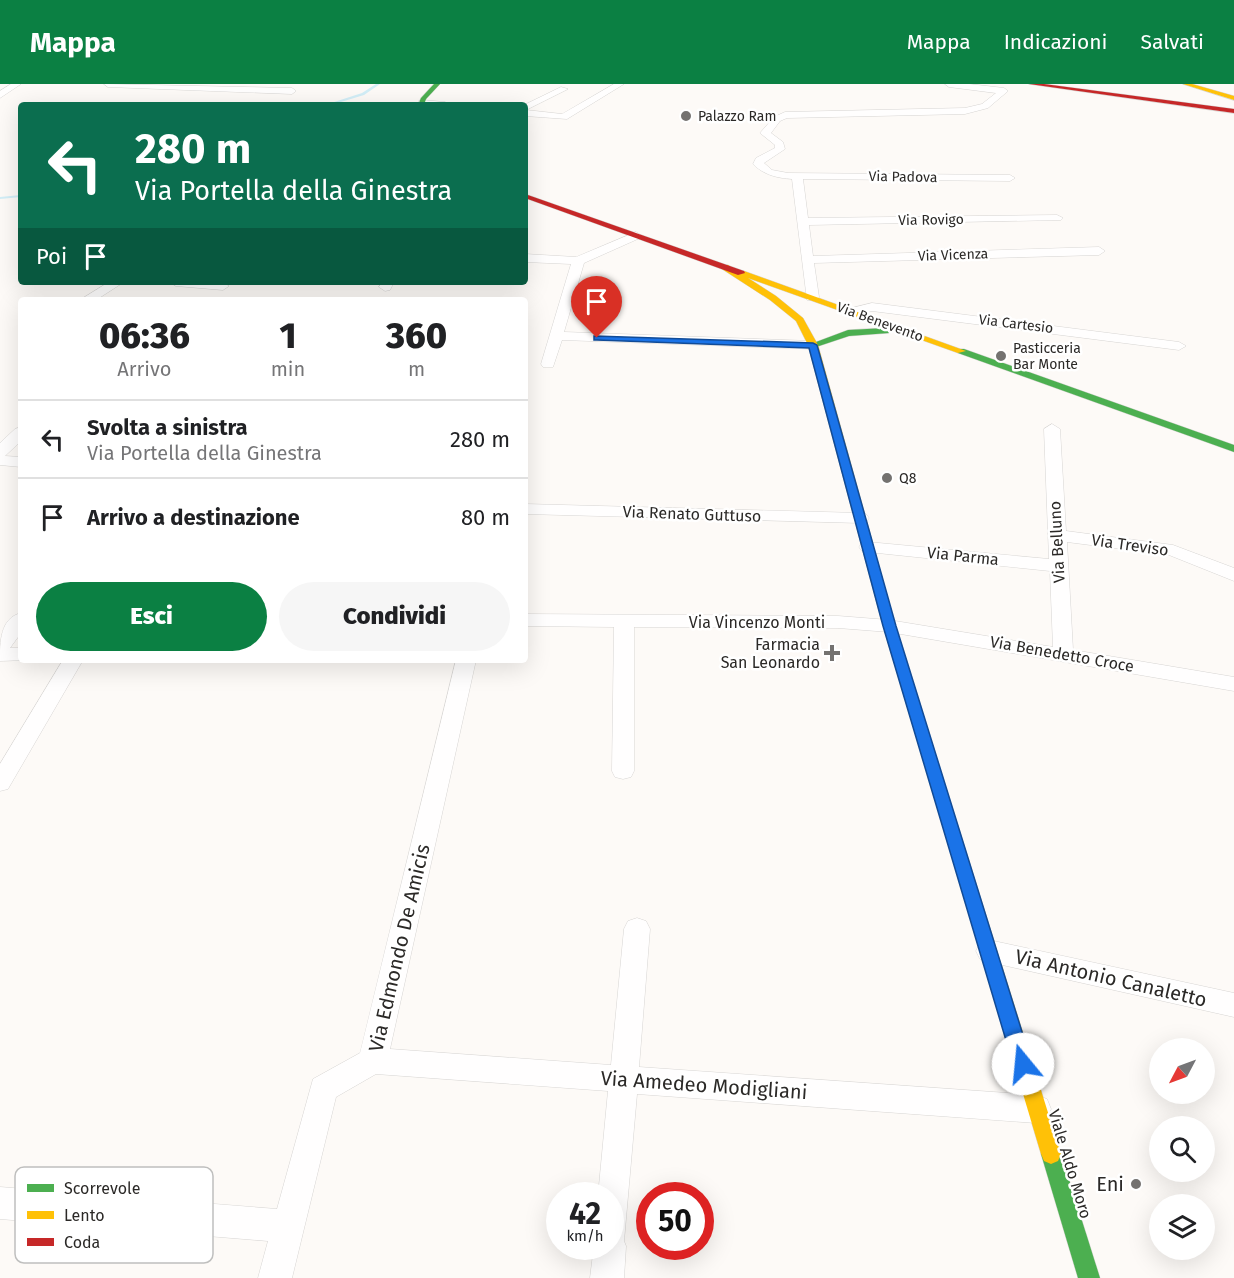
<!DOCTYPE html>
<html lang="it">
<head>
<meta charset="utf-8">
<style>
	:root { --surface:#fff; --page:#f6f6f6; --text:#202124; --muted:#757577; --line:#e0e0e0; --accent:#0b8043 }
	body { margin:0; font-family:"Fira Sans",sans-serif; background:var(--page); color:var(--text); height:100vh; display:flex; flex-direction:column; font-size:22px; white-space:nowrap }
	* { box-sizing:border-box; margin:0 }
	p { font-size:20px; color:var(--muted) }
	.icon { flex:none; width:33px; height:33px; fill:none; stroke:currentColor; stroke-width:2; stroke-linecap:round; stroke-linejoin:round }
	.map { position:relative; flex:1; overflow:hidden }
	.side { position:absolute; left:18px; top:213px; width:510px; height:366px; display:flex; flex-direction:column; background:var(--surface); border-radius:6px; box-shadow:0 6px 24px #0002 }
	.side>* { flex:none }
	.hud { position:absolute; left:18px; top:18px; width:510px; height:183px; border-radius:6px; box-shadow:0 6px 24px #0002; background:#0b6e4f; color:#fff; overflow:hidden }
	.needle { width:39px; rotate:229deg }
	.controls { position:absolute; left:1149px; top:954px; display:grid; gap:12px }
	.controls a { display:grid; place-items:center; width:66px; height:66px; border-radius:50%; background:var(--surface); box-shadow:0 6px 24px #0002; font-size:30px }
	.speed { position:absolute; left:546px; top:1098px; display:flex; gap:12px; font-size:30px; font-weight:700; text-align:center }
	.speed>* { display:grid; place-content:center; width:78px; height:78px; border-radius:50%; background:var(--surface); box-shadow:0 6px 24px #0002; line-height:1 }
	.speed small { font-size:15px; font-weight:400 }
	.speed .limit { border:9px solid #d22; background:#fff; color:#111 }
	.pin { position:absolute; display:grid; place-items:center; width:51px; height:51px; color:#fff; margin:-62px -26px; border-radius:50% 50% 50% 0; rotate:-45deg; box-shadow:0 0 6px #0007 }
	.pin .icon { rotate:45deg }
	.me { position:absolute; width:66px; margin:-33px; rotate:343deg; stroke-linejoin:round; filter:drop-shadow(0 0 4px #0008) }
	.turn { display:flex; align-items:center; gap:21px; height:126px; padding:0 18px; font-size:27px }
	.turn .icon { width:78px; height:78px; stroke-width:2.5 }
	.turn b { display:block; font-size:42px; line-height:51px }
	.then { display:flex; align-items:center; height:57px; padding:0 18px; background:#0003; gap:12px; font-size:22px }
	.eta { display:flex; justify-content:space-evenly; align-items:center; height:102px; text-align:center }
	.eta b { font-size:36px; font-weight:800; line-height:42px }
	.action { display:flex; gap:12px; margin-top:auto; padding:12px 18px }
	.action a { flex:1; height:69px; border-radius:36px; background:var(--accent); color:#fff; font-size:24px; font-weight:800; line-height:69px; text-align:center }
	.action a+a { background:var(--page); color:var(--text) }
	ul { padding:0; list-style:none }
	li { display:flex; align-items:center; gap:18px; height:78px; padding:0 18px; border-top:2px solid var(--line) }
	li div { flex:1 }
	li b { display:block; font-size:22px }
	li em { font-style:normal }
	header { display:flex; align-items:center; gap:36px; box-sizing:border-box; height:84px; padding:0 30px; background:var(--accent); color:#fff }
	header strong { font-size:28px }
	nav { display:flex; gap:33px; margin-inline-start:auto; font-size:21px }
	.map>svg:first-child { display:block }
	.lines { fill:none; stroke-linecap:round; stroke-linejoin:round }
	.stream { fill:#d2eef7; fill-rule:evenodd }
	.street-casing { stroke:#d7d5d3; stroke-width:1 }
	.fast-casing { stroke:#d7d5d3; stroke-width:1 }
	.slow-casing { stroke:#d7d5d3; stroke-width:1 }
	.jam-casing { stroke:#d7d5d3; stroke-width:1 }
	.street { fill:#fffefe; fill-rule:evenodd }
	.fast { fill:#4caf50; fill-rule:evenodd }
	.slow { fill:#ffc107; fill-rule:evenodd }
	.jam { fill:#c62828; fill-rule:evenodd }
	.route { fill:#1a73e8; stroke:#114b97; stroke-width:1.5 }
	.poi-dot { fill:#747270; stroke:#fff; stroke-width:2 }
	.labels { text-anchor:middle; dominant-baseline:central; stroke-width:5; stroke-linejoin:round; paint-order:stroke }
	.far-poi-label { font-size:14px; fill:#2b2927; stroke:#fff; text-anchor:start }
	.far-street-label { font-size:14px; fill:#2b2927; stroke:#fff }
	.street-label { font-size:16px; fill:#2b2927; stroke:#fff }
	.poi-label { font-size:16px; fill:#2b2927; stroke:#fff; text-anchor:end }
	.near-street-label { font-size:20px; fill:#2b2927; stroke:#fff }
	.near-poi-label { font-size:20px; fill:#2b2927; stroke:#fff; text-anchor:end }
	.key { fill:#fff; stroke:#bfbfbe; stroke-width:1.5 }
	.key-label { font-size:16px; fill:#2b2927 }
</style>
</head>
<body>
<header>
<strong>Mappa</strong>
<nav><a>Mappa</a><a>Indicazioni</a><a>Salvati</a></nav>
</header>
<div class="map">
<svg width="1234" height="1194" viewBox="0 0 1234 1194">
	<rect width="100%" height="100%" fill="#fdfaf7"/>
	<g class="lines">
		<g class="stream">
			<polygon points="376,0 380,0 364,11 331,21 325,21 362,9"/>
			<polygon points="21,111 21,113 0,115 0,113"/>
		</g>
		<defs>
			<g id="street">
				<polygon points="11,0 21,0 0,14 0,7"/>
				<polygon points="104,0 292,4 296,7 292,10 108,3"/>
				<polygon points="614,0 624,0 567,35 525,32 524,21 561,3 568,5 526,26 562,30"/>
				<path d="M945,0h24l35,4 4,3 -20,17 -23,6 -178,4 -7,3 -9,12 12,9 2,7 -21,14 8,7 16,3 222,2 5,3 -5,3 -207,-2 5,39 249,-3 6,3 -2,2 -252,5 4,31 286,-9 6,4 -6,4 -285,8 5,34 -2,3h-10l-15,-121c-15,-1 -28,-4 -39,-15l3,-6 19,-10v-3l-15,-12 14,-16 11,-5 180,-4 17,-4 14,-11 -47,-6z"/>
				<polygon points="422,16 445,18 450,21 419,21 419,17"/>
				<polygon points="636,148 642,152 640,154 584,179 564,248 813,257 820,261 813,265 562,256 553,283 543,283 541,280 571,180 525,178 525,170 576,173"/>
				<polygon points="109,198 124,198 96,216 80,216"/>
				<polygon points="170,198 221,198 229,202 223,206 176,202"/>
				<polygon points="382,198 394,198 390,206 385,207 379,203"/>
				<polygon points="872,219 1179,258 1186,262 1179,266 872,227 853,232 846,228 848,225"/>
				<polygon points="1052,340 1060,345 1066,447 1173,461 1234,484 1234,497 1169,471 1067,458 1073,566 1234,593 1234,607 889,548 838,544 634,543 634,687 631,693 623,695 615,693 612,687 614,543 525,542 525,530 838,532 889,536 1053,563 1050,487 868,468 862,467 859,463 862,459 868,458 1049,475 1044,345"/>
				<polygon points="21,343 21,357 5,372 21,373 21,383 0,381 0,359 15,345"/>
				<polygon points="525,420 860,429 866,430 869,434 866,438 860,439 525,430"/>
				<path d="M21,529v20l-11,15h11v12h6l-27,1c0,-19 0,-43 21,-48z"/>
				<polygon points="63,576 83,576 8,705 0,707 0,680"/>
				<polygon points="456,576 476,576 390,965 611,981 624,845 628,837 637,834 646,837 650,845 639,983 1036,1011 1047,1015 1051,1025 1047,1035 1036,1039 637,1010 624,1157 626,1162 624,1194 590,1194 594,1162 610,1162 610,1112 598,1112 608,1007 376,990 336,1013 292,1194 258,1194 268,1157 0,1135 0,1103 277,1125 313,995 360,969"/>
				<polygon points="989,856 1234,909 1234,933 989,878 980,875 976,867 980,859"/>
			</g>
			<g id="fast">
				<polygon points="434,0 440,0 426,15 424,21 418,21 421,14"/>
				<polygon points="886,244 889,245 889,249 849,252 813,264 808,261 848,246"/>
				<polygon points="958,265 964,265 1234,361 1234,368 958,269"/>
				<polygon points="863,442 869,445 895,542 936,672 934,676 924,676 922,672 883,542 857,445"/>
				<polygon points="1051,1060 1058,1063 1061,1070 1100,1194 1078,1194 1041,1070 1044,1063"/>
			</g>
			<g id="slow">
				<polygon points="1183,0 1192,0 1234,12 1234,16"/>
				<polygon points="722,181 728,181 738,188 744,187 966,267 958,269 748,194 776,212 803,234 818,261 869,445 867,447 859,447 857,445 808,261 796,237 770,216 722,185"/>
				<polygon points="929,667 934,668 936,672 1061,1070 1058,1077 1051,1080 1044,1077 1041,1070 922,672 924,668"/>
			</g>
			<g id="jam">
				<polygon points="1029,0 1044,0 1234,25 1234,29"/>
				<polygon points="525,110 744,187 745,189 738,191 525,114"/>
			</g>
		</defs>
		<use href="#street" class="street-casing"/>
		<use href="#fast" class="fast-casing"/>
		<use href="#slow" class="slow-casing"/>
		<use href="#jam" class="jam-casing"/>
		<use href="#street" class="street"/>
		<use href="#fast" class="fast"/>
		<use href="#slow" class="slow"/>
		<use href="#jam" class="jam"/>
	</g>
	<polygon class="route" points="594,252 813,259 817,261 896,542 1032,980 1029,986 1023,988 1016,986 1013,980 883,542 809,264 597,256 594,256"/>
	<g class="poi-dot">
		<circle cx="686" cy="32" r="6"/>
		<circle cx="1001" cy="272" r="6"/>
		<circle cx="887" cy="394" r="6"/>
		<path d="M829 560h6v6h6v6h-6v6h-6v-6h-6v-6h6z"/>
		<circle cx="1136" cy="1100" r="6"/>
	</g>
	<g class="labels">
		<g class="far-poi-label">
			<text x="698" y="32">Palazzo Ram</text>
			<text x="1013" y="264">Pasticceria<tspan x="1013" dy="16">Bar Monte</tspan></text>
			<text x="899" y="394">Q8</text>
		</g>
		<g class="far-street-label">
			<text transform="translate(903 93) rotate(1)">Via Padova</text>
			<text transform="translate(931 136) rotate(-1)">Via Rovigo</text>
			<text transform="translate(953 171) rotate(-2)">Via Vicenza</text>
			<text transform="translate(880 238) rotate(20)">Via Benevento</text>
			<text transform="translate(1016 240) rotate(7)">Via Cartesio</text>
		</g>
		<g class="street-label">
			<text transform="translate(692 430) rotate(2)">Via Renato Guttuso</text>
			<text transform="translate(1057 458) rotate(-93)">Via Belluno</text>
			<text transform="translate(1130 461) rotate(8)">Via Treviso</text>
			<text transform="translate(963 472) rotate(6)">Via Parma</text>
			<text x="757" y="538">Via Vincenzo Monti</text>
			<text transform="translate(1062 570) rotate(10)">Via Benedetto Croce</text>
			<text transform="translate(1070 1080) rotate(73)">Viale Aldo Moro</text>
		</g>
		<g class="poi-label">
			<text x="820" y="560">Farmacia<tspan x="820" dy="18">San Leonardo</tspan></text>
		</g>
		<g class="near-street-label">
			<text transform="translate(399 864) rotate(-77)">Via Edmondo De Amicis</text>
			<text transform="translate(1111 894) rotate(13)">Via Antonio Canaletto</text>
			<text transform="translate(704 1001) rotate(4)">Via Amedeo Modigliani</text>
		</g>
		<g class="near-poi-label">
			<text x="1124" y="1100">Eni</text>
		</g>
	</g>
	<rect x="15" y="1083" width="198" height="96" rx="9" class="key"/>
	<rect x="27" y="1100" width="27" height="8" fill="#4caf50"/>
	<rect x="27" y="1127" width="27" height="8" fill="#ffc107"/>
	<rect x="27" y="1154" width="27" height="8" fill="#c62828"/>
	<g class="key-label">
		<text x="64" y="1110">Scorrevole</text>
		<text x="64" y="1137">Lento</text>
		<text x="64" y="1164">Coda</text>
	</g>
</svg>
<div class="controls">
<a><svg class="needle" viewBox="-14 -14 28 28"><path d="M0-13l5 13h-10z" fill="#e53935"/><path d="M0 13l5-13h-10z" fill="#757577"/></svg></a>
<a><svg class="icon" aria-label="search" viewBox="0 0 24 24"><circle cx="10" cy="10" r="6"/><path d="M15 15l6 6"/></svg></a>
<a><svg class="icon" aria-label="layers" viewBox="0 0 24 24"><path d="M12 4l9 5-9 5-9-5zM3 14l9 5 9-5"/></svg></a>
</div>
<div class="speed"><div>42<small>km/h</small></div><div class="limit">50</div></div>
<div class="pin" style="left:597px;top:254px;background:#d93025"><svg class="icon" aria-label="arrive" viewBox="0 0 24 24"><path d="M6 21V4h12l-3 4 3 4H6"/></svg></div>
<svg class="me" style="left:1023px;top:980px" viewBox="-20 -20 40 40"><circle r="19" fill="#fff"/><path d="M0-13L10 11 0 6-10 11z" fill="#1a73e8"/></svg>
<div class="hud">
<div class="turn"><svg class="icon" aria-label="left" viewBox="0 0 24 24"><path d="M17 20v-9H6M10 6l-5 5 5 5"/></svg><div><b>280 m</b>Via Portella della Ginestra</div></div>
<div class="then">Poi<svg class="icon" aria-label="arrive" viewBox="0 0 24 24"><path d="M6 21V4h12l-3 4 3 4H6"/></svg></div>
</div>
<section class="side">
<div class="eta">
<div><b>06:36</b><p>Arrivo</p></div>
<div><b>1</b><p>min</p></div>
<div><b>360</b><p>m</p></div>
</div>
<ul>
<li><svg class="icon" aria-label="left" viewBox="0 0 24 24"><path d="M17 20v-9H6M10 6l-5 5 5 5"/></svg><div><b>Svolta a sinistra</b><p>Via Portella della Ginestra</p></div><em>280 m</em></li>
<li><svg class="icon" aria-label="arrive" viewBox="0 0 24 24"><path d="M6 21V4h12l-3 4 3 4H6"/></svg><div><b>Arrivo a destinazione</b></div><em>80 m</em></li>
</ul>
<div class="action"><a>Esci</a><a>Condividi</a></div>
</section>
</div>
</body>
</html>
